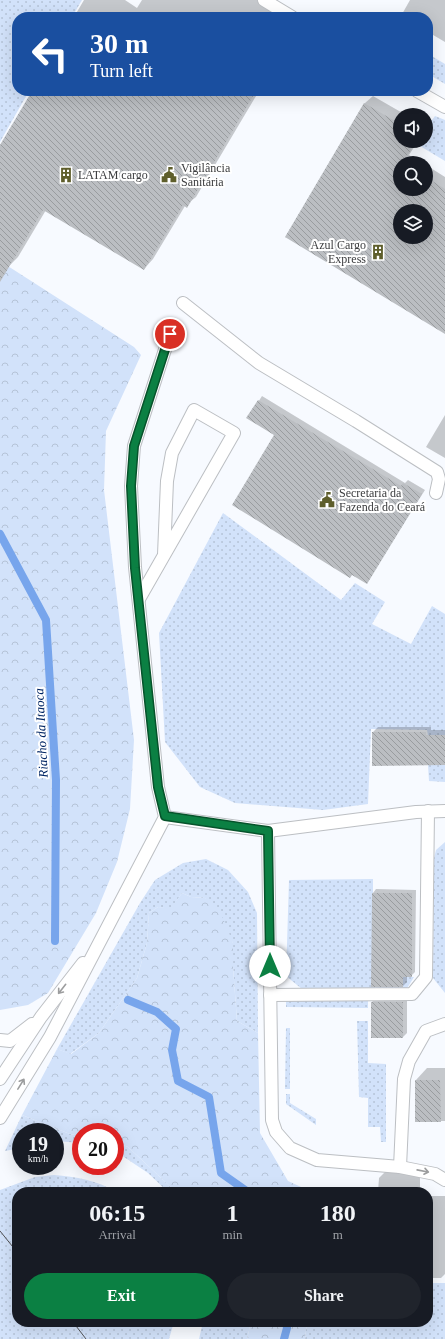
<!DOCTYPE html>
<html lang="en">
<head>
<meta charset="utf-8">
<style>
	:root { --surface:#171b24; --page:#20242c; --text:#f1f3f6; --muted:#9ea1a6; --accent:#0b8043 }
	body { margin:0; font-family:Georgia,serif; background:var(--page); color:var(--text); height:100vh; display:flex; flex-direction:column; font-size:15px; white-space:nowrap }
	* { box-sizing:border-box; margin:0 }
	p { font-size:13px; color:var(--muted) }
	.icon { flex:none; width:22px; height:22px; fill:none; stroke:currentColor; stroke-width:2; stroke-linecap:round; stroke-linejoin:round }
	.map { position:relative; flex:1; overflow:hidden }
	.panel { position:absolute; left:12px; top:1187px; width:421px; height:140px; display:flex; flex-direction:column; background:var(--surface); border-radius:16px; box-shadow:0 4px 16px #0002 }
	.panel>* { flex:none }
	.banner { position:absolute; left:12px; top:12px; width:421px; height:84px; border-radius:16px; box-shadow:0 4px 16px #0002; background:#1a4fa0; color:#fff; overflow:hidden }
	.tools { position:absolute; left:393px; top:108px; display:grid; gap:8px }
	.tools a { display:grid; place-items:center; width:40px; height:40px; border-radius:50%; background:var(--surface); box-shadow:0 4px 16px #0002; font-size:20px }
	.speed { position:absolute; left:12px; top:1123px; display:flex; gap:8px; font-size:20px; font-weight:700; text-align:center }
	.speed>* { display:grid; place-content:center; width:52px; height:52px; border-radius:50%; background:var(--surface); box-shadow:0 4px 16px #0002; line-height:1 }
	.speed small { font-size:10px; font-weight:400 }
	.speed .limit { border:6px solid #d22; background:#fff; color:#111 }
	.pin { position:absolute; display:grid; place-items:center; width:34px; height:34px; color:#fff; margin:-17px; border:2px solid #fff; border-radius:50%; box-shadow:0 1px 4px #0007 }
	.me { position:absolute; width:44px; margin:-22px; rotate:0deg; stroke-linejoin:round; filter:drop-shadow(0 0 3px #0008) }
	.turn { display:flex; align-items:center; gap:14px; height:84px; padding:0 12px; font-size:18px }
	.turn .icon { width:52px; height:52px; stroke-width:2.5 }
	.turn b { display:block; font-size:28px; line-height:34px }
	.eta { display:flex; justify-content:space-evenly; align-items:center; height:68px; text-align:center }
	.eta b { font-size:24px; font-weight:700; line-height:28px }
	.primary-button { display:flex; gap:8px; margin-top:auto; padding:8px 12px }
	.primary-button a { flex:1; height:46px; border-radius:24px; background:var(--accent); color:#fff; font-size:16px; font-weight:700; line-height:46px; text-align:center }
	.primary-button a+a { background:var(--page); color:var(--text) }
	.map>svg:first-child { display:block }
	.green { fill:url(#green-dots) }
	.forest { fill:url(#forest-crowns) }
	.shadow { fill:#0003; fill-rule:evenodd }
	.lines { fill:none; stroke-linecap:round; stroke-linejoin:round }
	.stream { stroke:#77a5ec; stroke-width:8 }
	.building { fill:url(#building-back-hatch); fill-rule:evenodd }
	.service-casing { stroke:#bcbfc3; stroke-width:14 }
	.service { stroke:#fff; stroke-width:12 }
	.tram { stroke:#535457; stroke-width:1 }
	.oneway { stroke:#9c9d9e }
	.route-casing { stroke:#07532c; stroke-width:10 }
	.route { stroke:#0b8043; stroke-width:7 }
	.labels { text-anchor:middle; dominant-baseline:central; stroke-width:4; stroke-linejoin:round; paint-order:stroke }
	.poi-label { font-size:12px; fill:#3a3b3d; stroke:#fff; text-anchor:start }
	.water-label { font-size:13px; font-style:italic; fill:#002563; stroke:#fff }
</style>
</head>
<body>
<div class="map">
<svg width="445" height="1339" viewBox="0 0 445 1339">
	<defs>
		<pattern id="green-dots" width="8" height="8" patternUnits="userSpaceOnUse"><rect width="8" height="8" fill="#d2e2fa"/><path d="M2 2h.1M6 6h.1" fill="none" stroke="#b5c3d7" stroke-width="1.8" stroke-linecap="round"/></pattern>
		<pattern id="forest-crowns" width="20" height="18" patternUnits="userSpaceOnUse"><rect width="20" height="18" fill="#d2e2fa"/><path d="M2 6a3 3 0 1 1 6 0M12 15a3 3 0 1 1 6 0" fill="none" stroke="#b5c3d7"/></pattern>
		<pattern id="building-back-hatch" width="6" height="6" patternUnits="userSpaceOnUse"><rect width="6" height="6" fill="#bbbec2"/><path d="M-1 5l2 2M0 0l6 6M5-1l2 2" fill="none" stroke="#999c9f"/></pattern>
	</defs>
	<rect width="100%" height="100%" fill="#f7faff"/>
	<g class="green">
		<polygon points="0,0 82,0 72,17 17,17 17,91 29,91 0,142"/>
		<polygon points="430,55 445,64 445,84 428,74 428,56"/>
		<polygon points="435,116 445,120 445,161 415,143 426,141 426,128"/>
		<polygon points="223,513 341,600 355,583 385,602 372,624 411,644 432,606 445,614 445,735 428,735 427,730 371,729 368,804 323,810 235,803 200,787 165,742 159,633"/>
		<polygon points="428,765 445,765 445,782 429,781"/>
		<polygon points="445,842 445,993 433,978 434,858 436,850"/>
		<polygon points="206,859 228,870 248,892 257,913 258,1033 237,1021 233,967 233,943 205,898 191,897 182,893 171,909 158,907 149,913 147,943 137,978 99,1033 70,1054 57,1049 140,903 155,880 183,863"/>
		<polygon points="373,879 373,976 414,977 406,990 302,989 286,976 289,880"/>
		<polygon points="286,999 368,1000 368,1008 286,1007"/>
		<polygon points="357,1021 368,1021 368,1063 386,1064 386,1142 381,1142 380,1127 368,1127 368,1098 359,1097"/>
		<polygon points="286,1028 290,1028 290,1089 285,1089"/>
		<polygon points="286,1094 290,1094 290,1103 316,1119 316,1125 286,1104"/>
		<polygon points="22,1115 70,1134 81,1136 81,1143 55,1141 55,1132 21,1132 21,1148 5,1151"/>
		<polygon points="115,1142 128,1147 176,1192 168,1192 148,1173 115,1151"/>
		<path d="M54,1175c22,2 43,5 62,17h-99v130h157l-5,17h-169v-149l35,-13z"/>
		<polygon points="428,1283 445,1283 445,1339 305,1339 307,1322 428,1322"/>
		<polygon points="203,1322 251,1322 247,1339 199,1339"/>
	</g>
	<g class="forest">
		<polygon points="0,261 134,347 141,355 106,431 104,490 134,740 130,809 117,862 96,913 48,993 28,1005 0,1010"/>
		<polygon points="182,893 191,897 205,898 218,908 225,923 233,943 233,967 237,1021 258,1033 260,1133 288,1181 312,1192 176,1192 128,1147 115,1142 115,1132 81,1132 81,1136 70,1134 22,1115 57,1049 71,1054 99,1033 137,978 147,943 149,913 158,907 171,908"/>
		<polygon points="251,1322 307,1322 305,1339 247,1339"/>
	</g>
	<g class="shadow">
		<polygon points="84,0 125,0 137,8 142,0 274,0 282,17 74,17"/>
		<polygon points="410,0 445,0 445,42 428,32 428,17 401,16"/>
		<polygon points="34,91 259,91 196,197 185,206 153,259 144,269 46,210 18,257 9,266 0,260 0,147"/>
		<path d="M373,96l33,19h-6v26h18l-9,14 13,8h-22v26h26v-24l19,12v155l-158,-95 78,-134zM400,211h26v26h-26z"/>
		<polygon points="262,396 405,483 408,480 425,490 366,583 275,435 248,418"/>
		<polygon points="445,415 445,458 426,447"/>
		<polygon points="378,727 431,727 431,730 445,730 445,765 373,765 373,732"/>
		<polygon points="376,889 416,890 415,972 411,976 407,976 407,982 403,986 372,986 373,893"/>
		<polygon points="376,998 407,998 407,1033 403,1037 372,1002"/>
		<polygon points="427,1068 445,1068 445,1121 416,1121 416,1080"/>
		<polygon points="385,1172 420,1172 420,1192 378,1192 379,1178"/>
		<polygon points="428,1196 445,1196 445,1274 441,1278 428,1278"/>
	</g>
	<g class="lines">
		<g class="stream">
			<polyline points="0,534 46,620 56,780 55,941"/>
			<polyline points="128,1000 157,1012 176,1029 172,1050 178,1081 209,1097 221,1173 248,1192"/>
			<polyline points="284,1339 287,1328 286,1322"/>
		</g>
	</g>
	<g class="building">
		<polygon points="32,91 256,91 187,208 183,205 144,270 43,210 0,282 0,145"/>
		<path d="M364,103l36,21v17h16l-13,22h-3v26h26v-12l19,12v145l-160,-97zM400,211h26v26h-26z"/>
		<polygon points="258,400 401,486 403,483 422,494 367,584 352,575 350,578 232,505 274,435 246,418"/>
		<polygon points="372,732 426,732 426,735 445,735 445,765 372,766"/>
		<polygon points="372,893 412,893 412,977 403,977 403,987 371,987"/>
		<rect x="371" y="1002" width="32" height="36"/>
		<polygon points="415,1080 440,1080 441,1122 415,1122"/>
	</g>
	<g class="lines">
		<defs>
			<g id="service">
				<polyline points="264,0 292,17"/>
				<polyline points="417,91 445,107"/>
				<polyline points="183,303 259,363 356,421 437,472 439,479 436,493"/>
				<polyline points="139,599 234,433 194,410 172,453 167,481 164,555"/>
				<polyline points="165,817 268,831 416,812 445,811"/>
				<polyline points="268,831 272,1120 276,1132 290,1148 317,1160 400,1167 435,1174 445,1180"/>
				<polyline points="270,995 412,994 426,977 428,811"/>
				<polyline points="0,1040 10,1041 32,1024"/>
				<polyline points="0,1079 41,1017 83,963"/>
				<polyline points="0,1118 50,1037 165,817 158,787 135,567 131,486 134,446 170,334"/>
				<polyline points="400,1167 404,1079 409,1061 426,1031 445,1024"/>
			</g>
		</defs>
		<use href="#service" class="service-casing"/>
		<use href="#service" class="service"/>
		<g class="tram">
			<polyline points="0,1231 17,1252"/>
			<polyline points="73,1322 86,1339"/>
		</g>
	</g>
	<defs><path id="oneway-shaft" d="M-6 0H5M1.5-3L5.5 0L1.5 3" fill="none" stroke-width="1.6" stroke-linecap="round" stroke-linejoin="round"/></defs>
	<g class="oneway">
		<use href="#oneway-shaft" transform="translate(62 989) rotate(128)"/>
		<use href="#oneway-shaft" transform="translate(21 1084) rotate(-58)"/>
		<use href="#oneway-shaft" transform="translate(423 1171) rotate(11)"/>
	</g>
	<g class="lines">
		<defs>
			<polyline id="route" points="170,334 134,446 131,486 135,568 158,787 165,816 268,831 270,966"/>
		</defs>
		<use href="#route" class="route-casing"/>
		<use href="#route" class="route"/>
	</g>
	<defs>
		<symbol id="building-bare" viewBox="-9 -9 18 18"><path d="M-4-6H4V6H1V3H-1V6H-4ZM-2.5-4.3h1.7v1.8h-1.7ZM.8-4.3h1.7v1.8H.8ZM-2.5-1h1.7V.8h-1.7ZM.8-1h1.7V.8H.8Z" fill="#5e5e2b" stroke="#fff" stroke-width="2.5" paint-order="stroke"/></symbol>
		<symbol id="civic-bare" viewBox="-9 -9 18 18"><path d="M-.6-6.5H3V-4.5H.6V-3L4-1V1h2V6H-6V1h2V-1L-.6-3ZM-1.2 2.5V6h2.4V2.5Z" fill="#5e5e2b" stroke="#fff" stroke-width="2.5" paint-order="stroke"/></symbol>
	</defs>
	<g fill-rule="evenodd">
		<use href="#building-bare" x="55" y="164" width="22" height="22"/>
		<use href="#civic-bare" x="158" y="164" width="22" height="22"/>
		<use href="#building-bare" x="367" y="241" width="22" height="22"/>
		<use href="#civic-bare" x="316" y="489" width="22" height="22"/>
	</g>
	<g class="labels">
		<g class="poi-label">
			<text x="181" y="168">Vigilância<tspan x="181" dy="14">Sanitária</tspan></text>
			<text x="78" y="175">LATAM cargo</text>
			<text x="366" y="245" text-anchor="end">Azul Cargo<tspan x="366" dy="14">Express</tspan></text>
			<text x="339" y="493">Secretaria da<tspan x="339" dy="14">Fazenda do Ceará</tspan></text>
		</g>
		<g class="water-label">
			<text transform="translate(41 733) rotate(-93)">Riacho da Itaoca</text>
		</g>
	</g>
</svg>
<div class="tools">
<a><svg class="icon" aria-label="sound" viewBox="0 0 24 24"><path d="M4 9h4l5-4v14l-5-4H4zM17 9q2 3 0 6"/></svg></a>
<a><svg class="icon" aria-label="search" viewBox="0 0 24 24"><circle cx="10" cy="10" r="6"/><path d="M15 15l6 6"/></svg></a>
<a><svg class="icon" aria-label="layers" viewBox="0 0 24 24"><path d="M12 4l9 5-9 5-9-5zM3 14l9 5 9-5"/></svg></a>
</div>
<div class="speed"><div>19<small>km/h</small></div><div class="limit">20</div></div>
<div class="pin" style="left:170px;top:334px;background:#d93025"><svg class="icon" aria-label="arrive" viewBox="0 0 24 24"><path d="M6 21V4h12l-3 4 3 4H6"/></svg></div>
<svg class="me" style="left:270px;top:966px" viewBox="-20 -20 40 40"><circle r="19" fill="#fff"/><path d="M0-13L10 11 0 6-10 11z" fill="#0b8043"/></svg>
<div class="banner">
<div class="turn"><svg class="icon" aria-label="left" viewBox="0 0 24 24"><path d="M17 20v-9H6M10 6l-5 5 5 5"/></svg><div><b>30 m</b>Turn left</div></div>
</div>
<section class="panel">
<div class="eta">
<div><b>06:15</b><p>Arrival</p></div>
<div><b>1</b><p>min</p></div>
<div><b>180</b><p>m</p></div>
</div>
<div class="primary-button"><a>Exit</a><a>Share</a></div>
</section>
</div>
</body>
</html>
